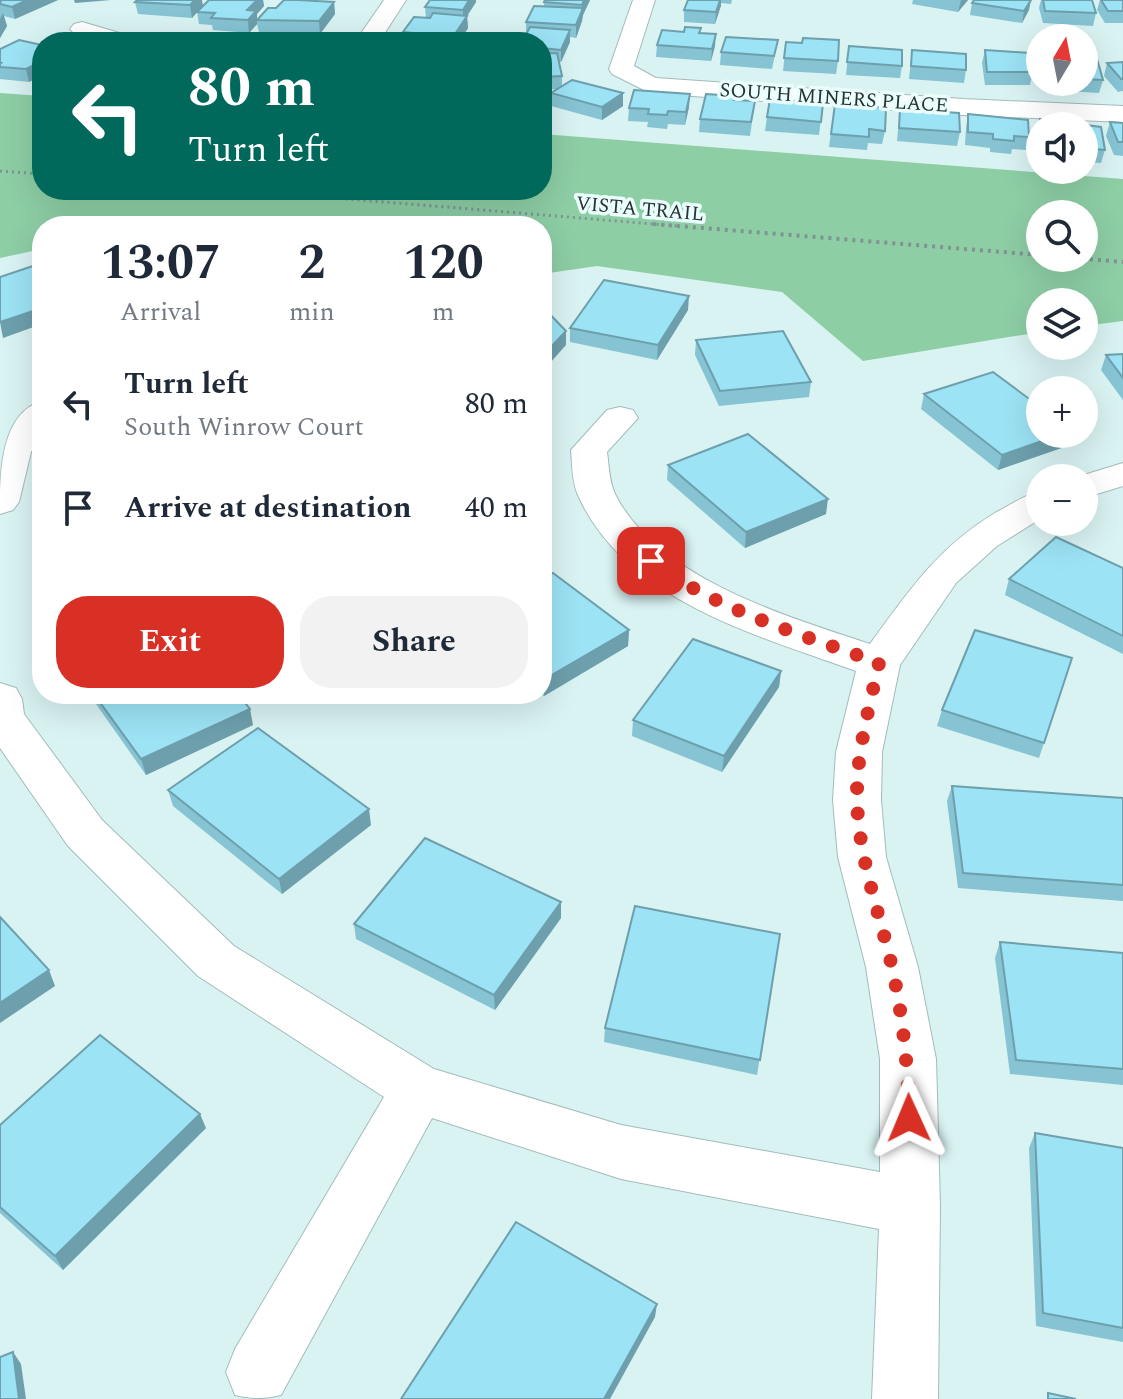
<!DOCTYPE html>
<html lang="en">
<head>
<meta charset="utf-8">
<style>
	:root { --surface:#fff; --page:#f2f2f3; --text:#1f2937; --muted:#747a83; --accent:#d93025 }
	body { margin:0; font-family:Spectral,serif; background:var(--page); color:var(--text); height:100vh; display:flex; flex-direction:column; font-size:30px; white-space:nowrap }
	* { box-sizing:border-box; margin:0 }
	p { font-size:26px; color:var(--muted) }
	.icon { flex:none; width:44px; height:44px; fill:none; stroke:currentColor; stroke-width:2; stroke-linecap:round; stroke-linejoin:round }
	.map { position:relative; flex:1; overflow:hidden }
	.drawer { position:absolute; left:32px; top:216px; width:520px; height:488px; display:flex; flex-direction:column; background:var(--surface); border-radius:32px; box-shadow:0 8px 32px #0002 }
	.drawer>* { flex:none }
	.top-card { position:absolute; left:32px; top:32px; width:520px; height:168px; border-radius:32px; box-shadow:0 8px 32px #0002; background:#00695c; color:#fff; overflow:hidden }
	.needle { width:52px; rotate:10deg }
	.controls { position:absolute; left:1026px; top:24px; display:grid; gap:16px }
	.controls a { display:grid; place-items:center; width:72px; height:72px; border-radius:50%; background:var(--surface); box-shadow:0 8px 32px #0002; font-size:40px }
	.pin { position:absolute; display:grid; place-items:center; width:68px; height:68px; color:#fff; margin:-34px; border-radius:16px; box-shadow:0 4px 12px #0006 }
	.me { position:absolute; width:88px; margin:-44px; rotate:359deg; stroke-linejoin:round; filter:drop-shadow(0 0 6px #0008) }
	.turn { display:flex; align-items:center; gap:28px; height:168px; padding:0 24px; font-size:36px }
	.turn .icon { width:104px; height:104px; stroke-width:2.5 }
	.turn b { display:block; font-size:56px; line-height:68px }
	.eta { display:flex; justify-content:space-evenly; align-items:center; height:136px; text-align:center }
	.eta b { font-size:48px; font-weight:700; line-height:56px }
	.action { display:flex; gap:16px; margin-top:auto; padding:16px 24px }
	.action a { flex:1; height:92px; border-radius:32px; background:var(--accent); color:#fff; font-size:32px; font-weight:700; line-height:92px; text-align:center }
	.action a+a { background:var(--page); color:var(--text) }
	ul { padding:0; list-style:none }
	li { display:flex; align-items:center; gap:24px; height:104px; padding:0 24px }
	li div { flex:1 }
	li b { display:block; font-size:30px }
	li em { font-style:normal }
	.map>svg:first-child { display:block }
	.green { fill:#8dcea5; fill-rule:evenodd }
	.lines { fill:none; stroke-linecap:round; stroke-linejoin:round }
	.minor-casing { stroke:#a3bbbb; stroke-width:2 }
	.path-far1 { stroke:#819393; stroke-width:3; stroke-dasharray:2 4; stroke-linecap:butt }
	.path { stroke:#819393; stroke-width:4; stroke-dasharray:3 5; stroke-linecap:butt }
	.minor { fill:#fff; fill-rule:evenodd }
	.wall { fill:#86c3d3 }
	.shaded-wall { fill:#6d9fac }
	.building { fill:#9ce3f5; stroke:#6d9fac; stroke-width:2 }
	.route { stroke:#d93025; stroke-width:14; stroke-dasharray:0 25.2 }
	.labels { text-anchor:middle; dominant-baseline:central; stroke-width:7; stroke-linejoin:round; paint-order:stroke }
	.far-street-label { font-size:20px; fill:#283232; stroke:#eafefe }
</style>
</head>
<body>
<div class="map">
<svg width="1123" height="1399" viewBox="0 0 1123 1399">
	<rect width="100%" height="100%" fill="#d9f2f2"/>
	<path class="green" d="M0,93l42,3v94h500v-56l581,45v142l-39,5v-24h-44v30l-177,29 -81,-69 -185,-26 -55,8v-48h-500v23l-42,9zM1040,214h44v44h-44z"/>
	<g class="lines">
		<defs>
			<g id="minor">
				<polygon points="384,0 406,0 379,42 355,42"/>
				<polygon points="633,0 655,0 634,66 656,78 963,99 1123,106 1123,122 963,115 650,93 612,74 609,69"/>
				<path d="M82,22l51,15 4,5c-20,0 -53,4 -67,-13l4,-5z"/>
				<path d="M42,401v31l-11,20 -12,50 -6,8 -13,4c0,-41 0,-100 42,-113z"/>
				<path d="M620,407l13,3 5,8 -31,34c2,14 2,29 8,42 43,85 171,122 255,150 38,-52 68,-97 125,-131 15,-8 28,-17 45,-22v28l-43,27 -41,37 -56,82 -18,87 -1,48 5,57 32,110 18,92 4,147 -2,193h-66l7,-170 -258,-50 -189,-61 -151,277c-15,4 -31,4 -46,0l-9,-23 9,-23 149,-252 -186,-121 -130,-130 -68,-98v-65l16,5 6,11 2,15 78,106 132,126 200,123 187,56 259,47v-113l-14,-92 -28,-110 -5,-57 3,-48 20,-81c-100,-36 -233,-71 -279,-178 -5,-13 -5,-29 -6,-43l36,-40z"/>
				<polygon points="1123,463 1123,486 1084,498 1084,478 1074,478"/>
			</g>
		</defs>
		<use href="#minor" class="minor-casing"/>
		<g class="path-far1">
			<polyline points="0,171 42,174"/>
			<polyline points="238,190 678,226"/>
		</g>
		<g class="path">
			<polyline points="653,224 1040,255"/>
			<polyline points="1074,258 1123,262"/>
		</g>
		<use href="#minor" class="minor"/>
	</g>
	<g class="wall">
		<polygon points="0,0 58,0 15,19 4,16 7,26 0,38"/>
		<polygon points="209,0 263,0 264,6 257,14 257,19 276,8 334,2 335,14 320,34 259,32 257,24 249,33 213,30 212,25 199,24 197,12 192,18 138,14 135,2 203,5"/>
		<polygon points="590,0 583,15 582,21 576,38 570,37 570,42 561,62 559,62 562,76 562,86 623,106 602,120 551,106 551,93 557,89 542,90 542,42 526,34 526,22 544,6 544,2"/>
		<polygon points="688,0 732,0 731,4 721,3 715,24 684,22 684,10"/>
		<polygon points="913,0 968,0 958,12 912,4"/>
		<polygon points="1041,0 1092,0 1096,13 1093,26 1043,23 1039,8"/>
		<polygon points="1100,0 1123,0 1123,23 1105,23 1097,10"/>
		<polygon points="476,2 467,16 468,28 459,42 404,42 403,32 426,18 425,7"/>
		<polygon points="972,3 1029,10 1022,23 970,15"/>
		<polygon points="701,28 700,33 715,46 711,61 656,57 657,45 684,32"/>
		<polygon points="778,40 772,69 720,65 721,52"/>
		<polygon points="786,42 802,43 838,61 836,74 783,71"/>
		<polygon points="849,46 902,66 900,78 846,75"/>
		<polygon points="0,49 42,75 29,82 0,79"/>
		<polygon points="912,50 966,70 964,83 909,79"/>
		<polygon points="985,50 1033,72 1030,85 985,85 982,63"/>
		<polygon points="1084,58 1103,80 1099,93 1047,90 1045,82 1084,82"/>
		<polygon points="1123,62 1123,91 1118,92 1104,76 1107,63"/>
		<polygon points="734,100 755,101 750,136 699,132 700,119"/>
		<polygon points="823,103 819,135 765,131 767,117"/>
		<polygon points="835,104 885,131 882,144 868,143 867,150 829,147"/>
		<polygon points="689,107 685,125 668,124 667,129 647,127 648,122 628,121 629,108"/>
		<polygon points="900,109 960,132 957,146 897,141"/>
		<polygon points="968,114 1029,137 1026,150 1012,149 1011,154 990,152 990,148 965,145 966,128"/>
		<polygon points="1040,119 1101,127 1105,150 1101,163 1084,162 1084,126 1040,126 1040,141 1038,141 1037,132"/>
		<polygon points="1110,122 1123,123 1123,156 1114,155 1106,136"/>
		<polygon points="688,310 657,360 570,342 570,328"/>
		<polygon points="696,340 811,382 809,397 719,406 695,355"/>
		<polygon points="1123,354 1123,400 1101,370 1106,355"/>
		<polygon points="924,394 1040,434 1071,434 1067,446 998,470 921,409"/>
		<polygon points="668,465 826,514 745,548 667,480"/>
		<polygon points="1123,568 1123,654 1005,595 1009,579"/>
		<polygon points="542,579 629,630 628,646 544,696 541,694"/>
		<polygon points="1072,658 1039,758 937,726 942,710"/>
		<polygon points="781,671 779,687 722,772 632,736 633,720"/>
		<polygon points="89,694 238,694 253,725 146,775"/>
		<polygon points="952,786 1123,798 1123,901 958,888 947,801"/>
		<polygon points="168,790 371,825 282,894 173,806"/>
		<polygon points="561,918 495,1010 356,939 354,924"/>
		<polygon points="780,934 757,1075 604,1042 605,1028"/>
		<polygon points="1000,942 1123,953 1123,1085 1010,1074 995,958"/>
		<polygon points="0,1125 206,1128 63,1270 0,1213"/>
		<polygon points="1035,1133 1123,1148 1123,1342 1036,1326 1029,1148"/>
	</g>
	<g class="shaded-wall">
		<polygon points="27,0 58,0 15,19 12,7"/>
		<polygon points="74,0 111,0 75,3"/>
		<polygon points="195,0 202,0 203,6 192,18 190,5"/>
		<polygon points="257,0 263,0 264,6 257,14 257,24 249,33 247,10"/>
		<polygon points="469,0 476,0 476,2 467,16 468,28 459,42 454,42 453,37 463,22 463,10"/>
		<polygon points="584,0 590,0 583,15 582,21 576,38 576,25 582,10 582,5"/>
		<polygon points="720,0 721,0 721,6 715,24 716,12"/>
		<polygon points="961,0 968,0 958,12"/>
		<polygon points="1031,0 1029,10 1022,23 1024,11"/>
		<polygon points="334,2 335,14 320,34 319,21"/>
		<polygon points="3,13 7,26 0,38 0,19"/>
		<polygon points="570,30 570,42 561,62 561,50"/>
		<polygon points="716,34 715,46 711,61 712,49"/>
		<polygon points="42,61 42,75 29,82 26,69"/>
		<polygon points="623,93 623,106 602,120 602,107"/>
		<polygon points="690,94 689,107 685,125 686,112"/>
		<polygon points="689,296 688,310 657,360 658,345"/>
		<polygon points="42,308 42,324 3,338 0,322"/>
		<polygon points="566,331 566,345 550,363 542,365 542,350"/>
		<polygon points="1062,434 1071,434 1067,446 998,470 1002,455"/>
		<polygon points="828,499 826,514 745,548 746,532"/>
		<polygon points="629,630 628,646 544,696 543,680"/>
		<polygon points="781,671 779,687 722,772 724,756"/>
		<polygon points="250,709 253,725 146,775 141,759"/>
		<polygon points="369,809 371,825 282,894 279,879"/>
		<polygon points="561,902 561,918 495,1010 494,995"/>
		<polygon points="49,970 55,986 0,1023 0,1003"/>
		<polygon points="200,1114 206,1128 63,1270 55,1256"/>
		<polygon points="657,1304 655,1317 610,1399 604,1399"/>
		<polygon points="13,1352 21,1364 26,1399 19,1399"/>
	</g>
	<g class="building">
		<polygon points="1,0 27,0 12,7 0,4"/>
		<polygon points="137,0 195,0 190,5 135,2"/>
		<polygon points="209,0 257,0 247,10 256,11 248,20 211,18 215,13 197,12"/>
		<polygon points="284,0 298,0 334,2 319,21 257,20 268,8 276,8"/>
		<polygon points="430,0 469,0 463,10 425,7"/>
		<polygon points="545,0 584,0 582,5 544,2"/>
		<polygon points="688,0 720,0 716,12 684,10"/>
		<polygon points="974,0 1031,0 1024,11 972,3"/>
		<polygon points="1043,0 1092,0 1096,13 1045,11"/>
		<polygon points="1101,0 1123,0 1123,11 1108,11"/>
		<polygon points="534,6 583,8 576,25 526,22"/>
		<polygon points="433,13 467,16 453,37 403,32 414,17 430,18"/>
		<polygon points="530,27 570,30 561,50 542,48 542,42 522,42"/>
		<polygon points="685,27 701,28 699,33 716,34 712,49 657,45 662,30 684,32"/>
		<polygon points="726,37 778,40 774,56 721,52"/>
		<polygon points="803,38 839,40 838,61 784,58 786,42 802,43"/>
		<polygon points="414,39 425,42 407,42"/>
		<polygon points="19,40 42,45 42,61 26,69 0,67 0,64 1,63 0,63 0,49"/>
		<polygon points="849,46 902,50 902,66 847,62"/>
		<polygon points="912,50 966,54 966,70 911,66"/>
		<polygon points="985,50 1030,53 1033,72 987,72"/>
		<polygon points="557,53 562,76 542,77 542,54"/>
		<polygon points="1084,58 1097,59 1103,80 1084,79"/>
		<polygon points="1123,62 1123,79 1121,79 1107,63"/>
		<polygon points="572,80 623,93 602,107 551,93"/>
		<polygon points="634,90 690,94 686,112 668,111 667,115 648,114 649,109 629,108"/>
		<polygon points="706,94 735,96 734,100 755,101 751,122 700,119"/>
		<polygon points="770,99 823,103 821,122 767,117"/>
		<polygon points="835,104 886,108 885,131 869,129 869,137 831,134"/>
		<polygon points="900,109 959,113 960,132 899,128"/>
		<polygon points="968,114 1028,120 1029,137 1014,136 1014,141 993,139 993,134 968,132"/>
		<polygon points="1040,119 1101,127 1105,150 1084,148 1084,126 1041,126"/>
		<polygon points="1110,122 1123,123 1123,142 1118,142"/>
		<polygon points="42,263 42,308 0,322 0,277"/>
		<polygon points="604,280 689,296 658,345 570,328"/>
		<polygon points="542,306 566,331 550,348 542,350"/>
		<polygon points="783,331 811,382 720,391 696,340"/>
		<polygon points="1123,354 1123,378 1106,355"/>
		<polygon points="993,372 1040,407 1040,434 1062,434 1002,455 924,394"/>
		<polygon points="748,434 828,499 746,532 668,465"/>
		<polygon points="1056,537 1123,568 1123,636 1009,579"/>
		<polygon points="553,573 629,630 543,680 542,679 542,579"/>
		<polygon points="975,630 1072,658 1044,743 942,710"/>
		<polygon points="693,639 781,671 724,756 633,720"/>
		<polygon points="94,694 238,694 250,709 141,759"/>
		<polygon points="258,728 369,809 279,879 168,790"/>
		<polygon points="952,786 1123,798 1123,885 963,873"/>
		<polygon points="425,838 561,902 494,995 354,924"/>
		<polygon points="635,906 780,934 760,1060 605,1028"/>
		<polygon points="0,917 49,970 0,1003"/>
		<polygon points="1000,942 1123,953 1123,1069 1016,1060"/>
		<polygon points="100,1035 200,1114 55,1256 0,1207 0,1125"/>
		<polygon points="1035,1133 1123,1148 1123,1328 1043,1313"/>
		<polygon points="516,1222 657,1304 604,1399 401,1399"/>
		<polygon points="13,1352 19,1399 0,1399 0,1357"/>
		<polygon points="1048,1393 1076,1399 1048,1399"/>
	</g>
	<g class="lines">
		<path class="route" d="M651,561c67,50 150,73 228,102 -10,46 -23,91 -22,138 2,58 22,110 35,166 11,50 16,99 17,151"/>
	</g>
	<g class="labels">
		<g class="far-street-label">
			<text transform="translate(834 98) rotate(4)">SOUTH MINERS PLACE</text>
			<text transform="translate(640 209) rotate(5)">VISTA TRAIL</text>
		</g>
	</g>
</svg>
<div class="controls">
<a><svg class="needle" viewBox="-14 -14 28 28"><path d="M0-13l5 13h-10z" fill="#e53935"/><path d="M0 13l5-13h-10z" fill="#747a83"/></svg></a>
<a><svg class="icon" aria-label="sound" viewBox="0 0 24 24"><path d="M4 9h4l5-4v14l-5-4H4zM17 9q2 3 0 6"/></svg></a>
<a><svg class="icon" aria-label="search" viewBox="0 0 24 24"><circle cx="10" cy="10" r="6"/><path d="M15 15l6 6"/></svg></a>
<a><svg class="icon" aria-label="layers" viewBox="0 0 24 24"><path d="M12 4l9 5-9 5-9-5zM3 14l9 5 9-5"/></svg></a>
<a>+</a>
<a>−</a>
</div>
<div class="pin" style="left:651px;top:561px;background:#d93025"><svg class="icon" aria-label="arrive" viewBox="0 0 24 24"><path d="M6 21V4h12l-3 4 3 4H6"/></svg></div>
<svg class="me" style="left:909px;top:1118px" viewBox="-20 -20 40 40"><path d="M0-17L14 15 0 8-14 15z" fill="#d93025" stroke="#fff" stroke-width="4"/></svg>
<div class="top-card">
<div class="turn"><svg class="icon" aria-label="left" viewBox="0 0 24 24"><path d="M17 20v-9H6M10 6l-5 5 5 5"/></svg><div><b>80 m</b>Turn left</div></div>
</div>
<section class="drawer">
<div class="eta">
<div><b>13:07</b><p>Arrival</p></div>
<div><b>2</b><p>min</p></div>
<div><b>120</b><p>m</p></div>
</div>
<ul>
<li><svg class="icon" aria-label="left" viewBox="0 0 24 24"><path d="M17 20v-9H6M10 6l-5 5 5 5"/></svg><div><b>Turn left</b><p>South Winrow Court</p></div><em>80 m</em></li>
<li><svg class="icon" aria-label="arrive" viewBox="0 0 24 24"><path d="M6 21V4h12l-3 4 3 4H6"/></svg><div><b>Arrive at destination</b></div><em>40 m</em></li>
</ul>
<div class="action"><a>Exit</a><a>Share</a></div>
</section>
</div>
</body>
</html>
